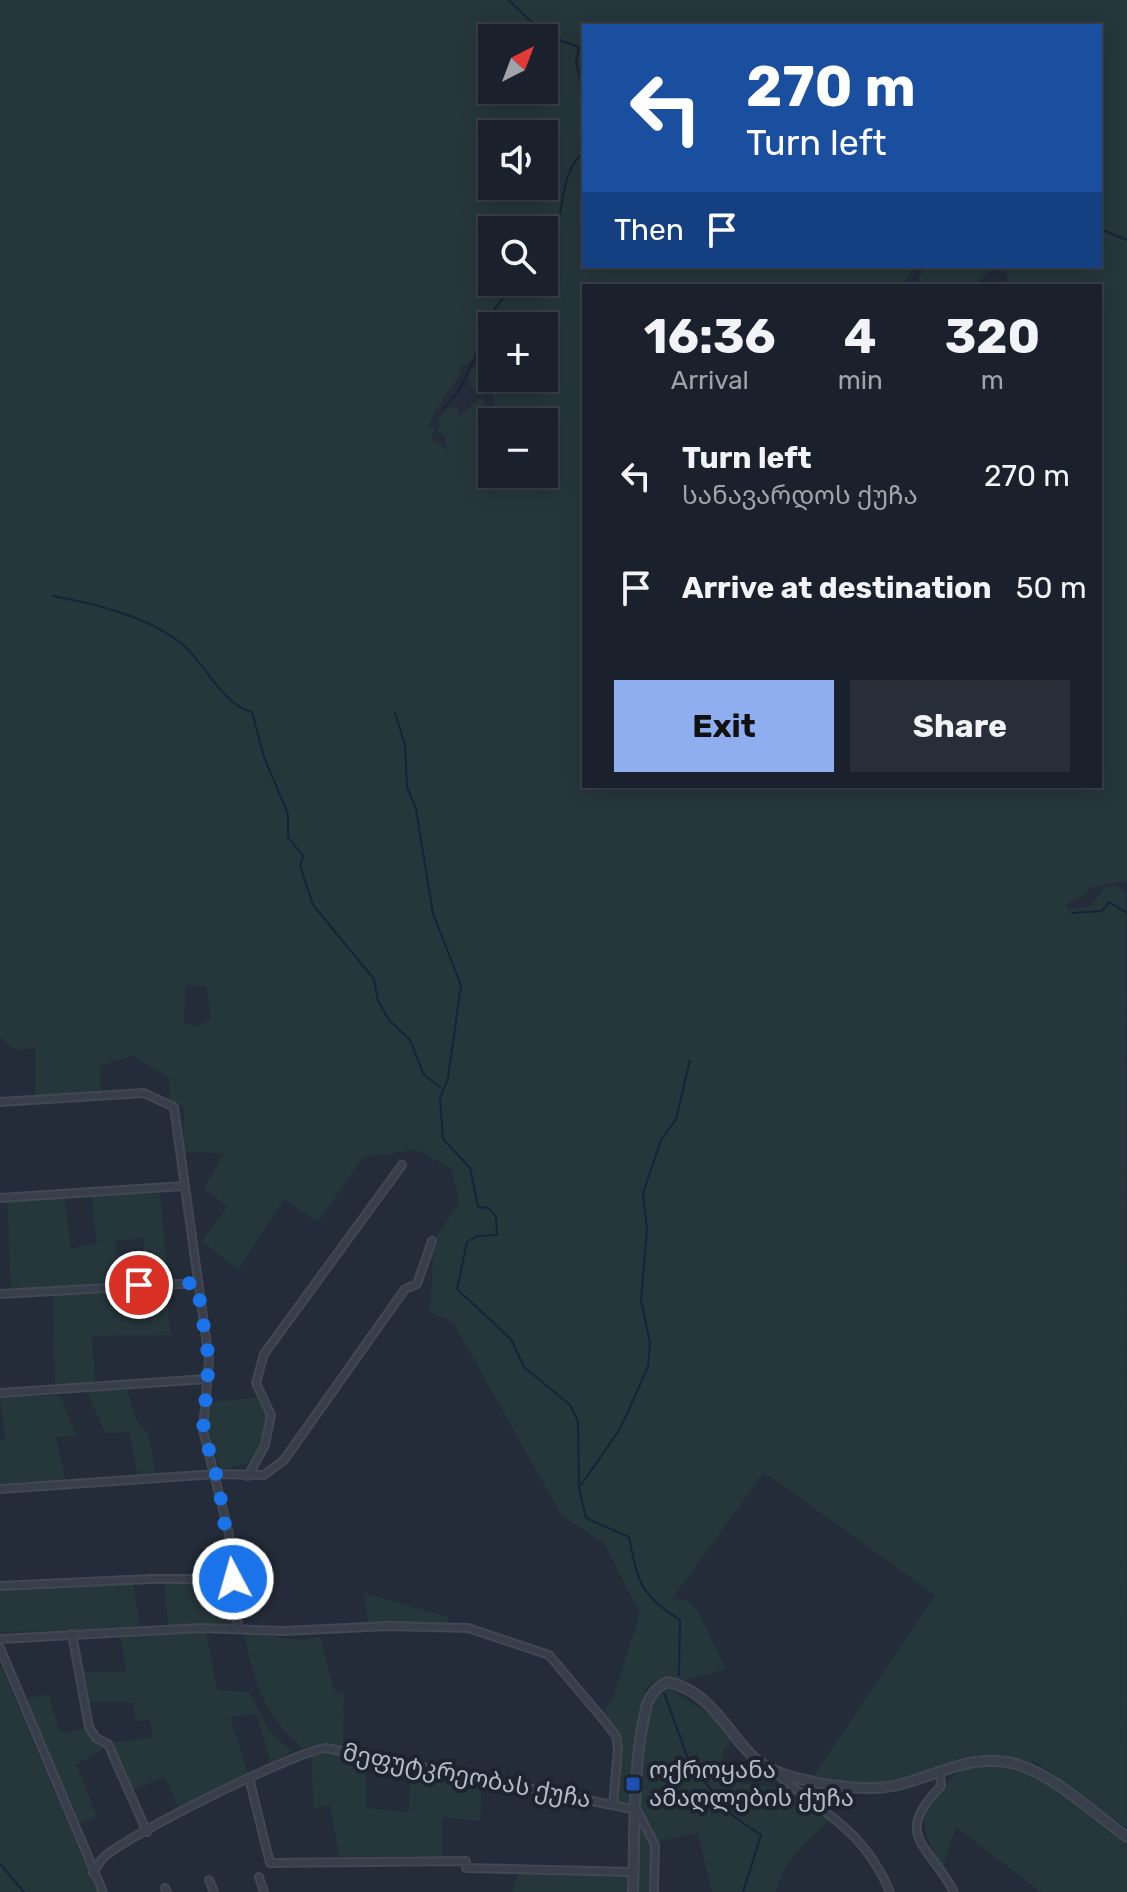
<!DOCTYPE html>
<html lang="en">
<head>
<meta charset="utf-8">
<style>
	:root { --surface:#1b212c; --page:#282e38; --text:#f1f3f6; --muted:#a0a3a9; --line:#393e48; --accent:#8faeef }
	body { margin:0; font-family:Rubik,"Noto Sans Georgian",sans-serif; background:var(--page); color:var(--text); height:100vh; display:flex; flex-direction:column; font-size:30px; white-space:nowrap }
	* { box-sizing:border-box; margin:0 }
	p { font-size:26px; color:var(--muted) }
	.icon { flex:none; width:44px; height:44px; fill:none; stroke:currentColor; stroke-width:2; stroke-linecap:round; stroke-linejoin:round }
	.map { position:relative; flex:1; overflow:hidden }
	.sheet { position:absolute; left:582px; top:284px; width:520px; height:504px; display:flex; flex-direction:column; background:var(--surface); border-radius:0px; box-shadow:0 4px 20px #0003,0 0 0 2px var(--line) }
	.sheet>* { flex:none }
	.banner { position:absolute; left:582px; top:24px; width:520px; height:244px; border-radius:0px; box-shadow:0 4px 20px #0003,0 0 0 2px var(--line); background:#1a4fa0; color:#fff; overflow:hidden }
	.needle { width:52px; rotate:42deg }
	.buttons { position:absolute; left:478px; top:24px; display:grid; gap:16px }
	.buttons a { display:grid; place-items:center; width:80px; height:80px; border-radius:0px; background:var(--surface); box-shadow:0 4px 20px #0003,0 0 0 2px var(--line); font-size:40px }
	.pin { position:absolute; display:grid; place-items:center; width:68px; height:68px; color:#fff; margin:-34px; border:4px solid #fff; border-radius:50%; box-shadow:0 2px 8px #0007 }
	.me { position:absolute; width:88px; margin:-44px; rotate:354deg; stroke-linejoin:round; filter:drop-shadow(0 0 6px #0008) }
	.turn { display:flex; align-items:center; gap:28px; height:168px; padding:0 32px; font-size:36px }
	.turn .icon { width:104px; height:104px; stroke-width:2.5 }
	.turn b { display:block; font-size:56px; line-height:68px }
	.then { display:flex; align-items:center; height:76px; padding:0 32px; background:#0003; gap:16px; font-size:30px }
	.eta { display:flex; justify-content:space-evenly; align-items:center; height:136px; text-align:center }
	.eta b { font-size:48px; font-weight:700; line-height:56px }
	.action { display:flex; gap:16px; margin-top:auto; padding:16px 32px }
	.action a { flex:1; height:92px; border-radius:0px; background:var(--accent); color:#111; font-size:32px; font-weight:700; line-height:92px; text-align:center }
	.action a+a { background:var(--page); color:var(--text) }
	ul { padding:0; list-style:none }
	li { display:flex; align-items:center; gap:24px; height:112px; padding:0 32px }
	li div { flex:1 }
	li b { display:block; font-size:30px }
	li em { font-style:normal }
	.map>svg:first-child { display:block }
	.green { fill:#26373b; fill-rule:evenodd }
	.lines { fill:none; stroke-linecap:round; stroke-linejoin:round }
	.stream { stroke:#192337; stroke-width:2 }
	.minor-casing { stroke:#414753; stroke-width:10 }
	.tertiary-casing { stroke:#414753; stroke-width:12 }
	.minor { stroke:#383e4a; stroke-width:6 }
	.tertiary { stroke:#383e4a; stroke-width:8 }
	.route { stroke:#1a73e8; stroke-width:14; stroke-dasharray:0 25.2 }
	.transit-dot { fill:#1a4fb4; stroke:#1d232f; stroke-width:3 }
	.labels { text-anchor:middle; dominant-baseline:central; stroke-width:8; stroke-linejoin:round; paint-order:stroke }
	.poi-label { font-size:24px; fill:#b3b9c6; stroke:#1d232f; text-anchor:start }
	.street-label { font-size:24px; fill:#b3b9c6; stroke:#1d232f }
</style>
</head>
<body>
<div class="map">
<svg width="1127" height="1892" viewBox="0 0 1127 1892">
	<rect width="100%" height="100%" fill="#242c3a"/>
	<g class="green">
		<path d="M0,0h1127v881l-37,6 -5,8 -19,9 2,6 22,-4 16,-19 9,-1 11,7 1,935 -93,-67 -4,3 -53,-9 -99,30 -64,-9 121,-181 -171,-123 -92,127 16,1 9,10 29,59 -43,12 -17,-5 -21,12 -8,44 -4,71 -15,-1 3,-62 -17,-30 8,-10 28,-86 -36,-71 -42,-27 -109,-194 -23,-10 4,-72 25,-37 -7,-34 -35,-19 -54,7 -45,65 -34,-23 -46,71 -36,-29 25,-34 -23,-19 21,-35 -42,-1 1,-44 -14,-8 -1,-23 -37,-21 -32,10 1,26 -66,3v-47l-20,2 -15,-12zM584,26h516v240h-98v7l6,-4 -2,17h94v500h-516v-500h318l12,-20h-330zM492,38h52v52h-52zM492,134h52v52h-52zM492,230h52v52h-52zM492,326h52v52h-52zM480,357l-2,14 -6,-5 -4,4 2,17 7,5 6,-10 7,4 5,18 -2,18h51v52h-52l-13,-23 6,-13c-5,-13 6,-29 -3,-41l-24,20 -1,-8 -9,-1 -11,13 3,3 -3,6 8,6 2,14 -15,-10 2,-12 -6,-1c10,-23 21,-37 34,-55l-2,-5zM186,985l20,1 5,34 -15,6 -12,-3z"/>
		<polygon points="925,266 994,266 975,286 915,286"/>
		<polygon points="91,1194 160,1194 168,1280 147,1281 143,1238 115,1241 119,1283 11,1289 7,1201 64,1197 71,1248 97,1244"/>
		<polygon points="165,1288 171,1335 92,1336 95,1384 55,1388 53,1294"/>
		<polygon points="127,1389 135,1418 149,1435 156,1476 138,1476 129,1432 105,1433 87,1391"/>
		<polygon points="0,1396 60,1396 77,1436 56,1437 66,1482 0,1487 0,1441 5,1440"/>
		<path d="M255,1398c23,16 6,47 -7,65l-27,7 -13,-33 2,-35z"/>
		<polygon points="133,1581 140,1628 0,1632 0,1590"/>
		<polygon points="164,1581 231,1581 235,1625 168,1627"/>
		<polygon points="364,1593 448,1617 448,1622 368,1622"/>
		<polygon points="206,1631 217,1690 249,1692 270,1732 292,1751 271,1763 256,1714 230,1717 248,1773 179,1811 165,1777 130,1791 111,1743 153,1737 150,1720 135,1721 133,1702 88,1702 81,1672 126,1672 120,1634"/>
		<path d="M244,1633l57,7 19,-3 15,55 9,2 -1,54 -23,-5 -17,5c-42,-35 -47,-63 -59,-115z"/>
		<polygon points="0,1664 91,1877 98,1892 0,1892"/>
		<path d="M665,1686l47,30 21,21 -10,15 -2,17 12,13 53,7 45,30c-23,21 -48,41 -55,73h-64l-14,-59 -43,9 -16,-34 11,-105z"/>
		<polygon points="49,1695 60,1733 86,1729 104,1748 76,1765 97,1816 77,1825 26,1698"/>
		<polygon points="329,1753 366,1759 366,1808 409,1812 410,1767 482,1781 480,1821 442,1817 442,1856 339,1857 330,1805 314,1808 311,1754"/>
		<path d="M982,1764c64,7 95,41 145,78v50h-86l-85,-65 -13,40c-35,-52 -15,-61 21,-101z"/>
		<polygon points="638,1818 652,1847 652,1892 636,1892"/>
		<polygon points="520,1870 629,1876 629,1892 512,1892"/>
	</g>
	<g class="lines">
		<g class="stream">
			<polyline points="508,0 547,36 579,47 576,63 584,90"/>
			<polyline points="1100,229 1127,240"/>
			<path d="M555,233c10,-29 5,-59 29,-82"/>
			<polyline points="544,248 553,236"/>
			<path d="M443,408c27,-20 37,-74 54,-102 5,-9 15,-16 21,-24"/>
			<path d="M53,596c43,8 94,20 129,48 25,21 39,60 70,68l12,45 24,57v23l15,19 -3,10 13,39 61,74 4,22 11,19 21,20 14,35 17,13"/>
			<path d="M395,713l10,32 2,42 9,22 17,105 28,71 -13,93 -8,20 3,41 27,29 8,39 11,1 7,9 1,18 -20,1 -10,6 -10,47 54,50 13,28 46,38 8,16 1,67 7,30 43,19c9,45 11,58 51,83l-1,55"/>
			<polyline points="1072,913 1102,911 1109,902 1127,913"/>
			<polyline points="581,1485 620,1429 648,1367 650,1343 641,1300 647,1229 643,1193 661,1140 676,1119 690,1060"/>
			<polyline points="664,1693 690,1764 733,1816 761,1835 743,1892"/>
			<polyline points="0,1864 24,1892"/>
		</g>
		<defs>
			<g id="minor">
				<polyline points="0,1102 144,1093 174,1107 209,1360 203,1430 229,1534 238,1627"/>
				<polyline points="0,1198 184,1186"/>
				<polyline points="0,1294 197,1283"/>
				<polyline points="0,1393 207,1379"/>
				<polyline points="248,1476 265,1445 271,1415 256,1383 264,1354 402,1165"/>
				<polyline points="0,1489 216,1474 264,1475 284,1460 405,1289 417,1284 432,1241"/>
				<polyline points="0,1586 150,1579 233,1579"/>
				<polyline points="72,1634 89,1727 96,1738 108,1744 147,1832"/>
				<polyline points="0,1639 201,1628 283,1631 389,1626 468,1628 549,1655 603,1719 616,1736 618,1748 613,1805"/>
				<polyline points="0,1648 103,1892"/>
				<path d="M940,1771l1,15c-49,50 -13,57 13,106"/>
				<path d="M776,1773c49,43 87,55 114,119"/>
				<polyline points="249,1778 270,1863 466,1861 466,1868 634,1872"/>
				<path d="M93,1873c3,-4 6,-11 10,-15 22,-22 195,-108 223,-110l311,62 18,35 -1,47"/>
				<polyline points="259,1877 264,1892"/>
				<polyline points="209,1880 214,1892"/>
				<polyline points="165,1888 167,1892"/>
			</g>
			<path id="tertiary" d="M633,1892c2,-60 -1,-129 14,-188 4,-11 10,-17 20,-22 53,10 66,71 106,88 30,13 93,23 125,15 40,-10 76,-33 118,-21 40,12 77,49 111,73"/>
		</defs>
		<use href="#minor" class="minor-casing"/>
		<use href="#tertiary" class="tertiary-casing"/>
		<use href="#minor" class="minor"/>
		<use href="#tertiary" class="tertiary"/>
	</g>
	<g class="lines">
		<polyline class="route" points="139,1285 197,1283 209,1360 203,1430 218,1481 233,1579"/>
	</g>
	<rect class="transit-dot" x="625" y="1776" width="16" height="16" rx="4"/>
	<g class="labels">
		<g class="poi-label">
			<text x="649" y="1770">ოქროყანა<tspan x="649" dy="28">ამაღლების ქუჩა</tspan></text>
		</g>
		<g class="street-label">
			<text transform="translate(467 1776) rotate(11)">მეფუტკრეობას ქუჩა</text>
		</g>
	</g>
</svg>
<div class="buttons">
<a><svg class="needle" viewBox="-14 -14 28 28"><path d="M0-13l5 13h-10z" fill="#e53935"/><path d="M0 13l5-13h-10z" fill="#a0a3a9"/></svg></a>
<a><svg class="icon" aria-label="sound" viewBox="0 0 24 24"><path d="M4 9h4l5-4v14l-5-4H4zM17 9q2 3 0 6"/></svg></a>
<a><svg class="icon" aria-label="search" viewBox="0 0 24 24"><circle cx="10" cy="10" r="6"/><path d="M15 15l6 6"/></svg></a>
<a>+</a>
<a>−</a>
</div>
<div class="pin" style="left:139px;top:1285px;background:#d93025"><svg class="icon" aria-label="arrive" viewBox="0 0 24 24"><path d="M6 21V4h12l-3 4 3 4H6"/></svg></div>
<svg class="me" style="left:233px;top:1579px" viewBox="-20 -20 40 40"><circle r="17" fill="#1a73e8" stroke="#fff" stroke-width="3"/><path d="M0-11L8 9 0 5-8 9z" fill="#fff"/></svg>
<div class="banner">
<div class="turn"><svg class="icon" aria-label="left" viewBox="0 0 24 24"><path d="M17 20v-9H6M10 6l-5 5 5 5"/></svg><div><b>270 m</b>Turn left</div></div>
<div class="then">Then<svg class="icon" aria-label="arrive" viewBox="0 0 24 24"><path d="M6 21V4h12l-3 4 3 4H6"/></svg></div>
</div>
<section class="sheet">
<div class="eta">
<div><b>16:36</b><p>Arrival</p></div>
<div><b>4</b><p>min</p></div>
<div><b>320</b><p>m</p></div>
</div>
<ul>
<li><svg class="icon" aria-label="left" viewBox="0 0 24 24"><path d="M17 20v-9H6M10 6l-5 5 5 5"/></svg><div><b>Turn left</b><p>სანავარდოს ქუჩა</p></div><em>270 m</em></li>
<li><svg class="icon" aria-label="arrive" viewBox="0 0 24 24"><path d="M6 21V4h12l-3 4 3 4H6"/></svg><div><b>Arrive at destination</b></div><em>50 m</em></li>
</ul>
<div class="action"><a>Exit</a><a>Share</a></div>
</section>
</div>
</body>
</html>
